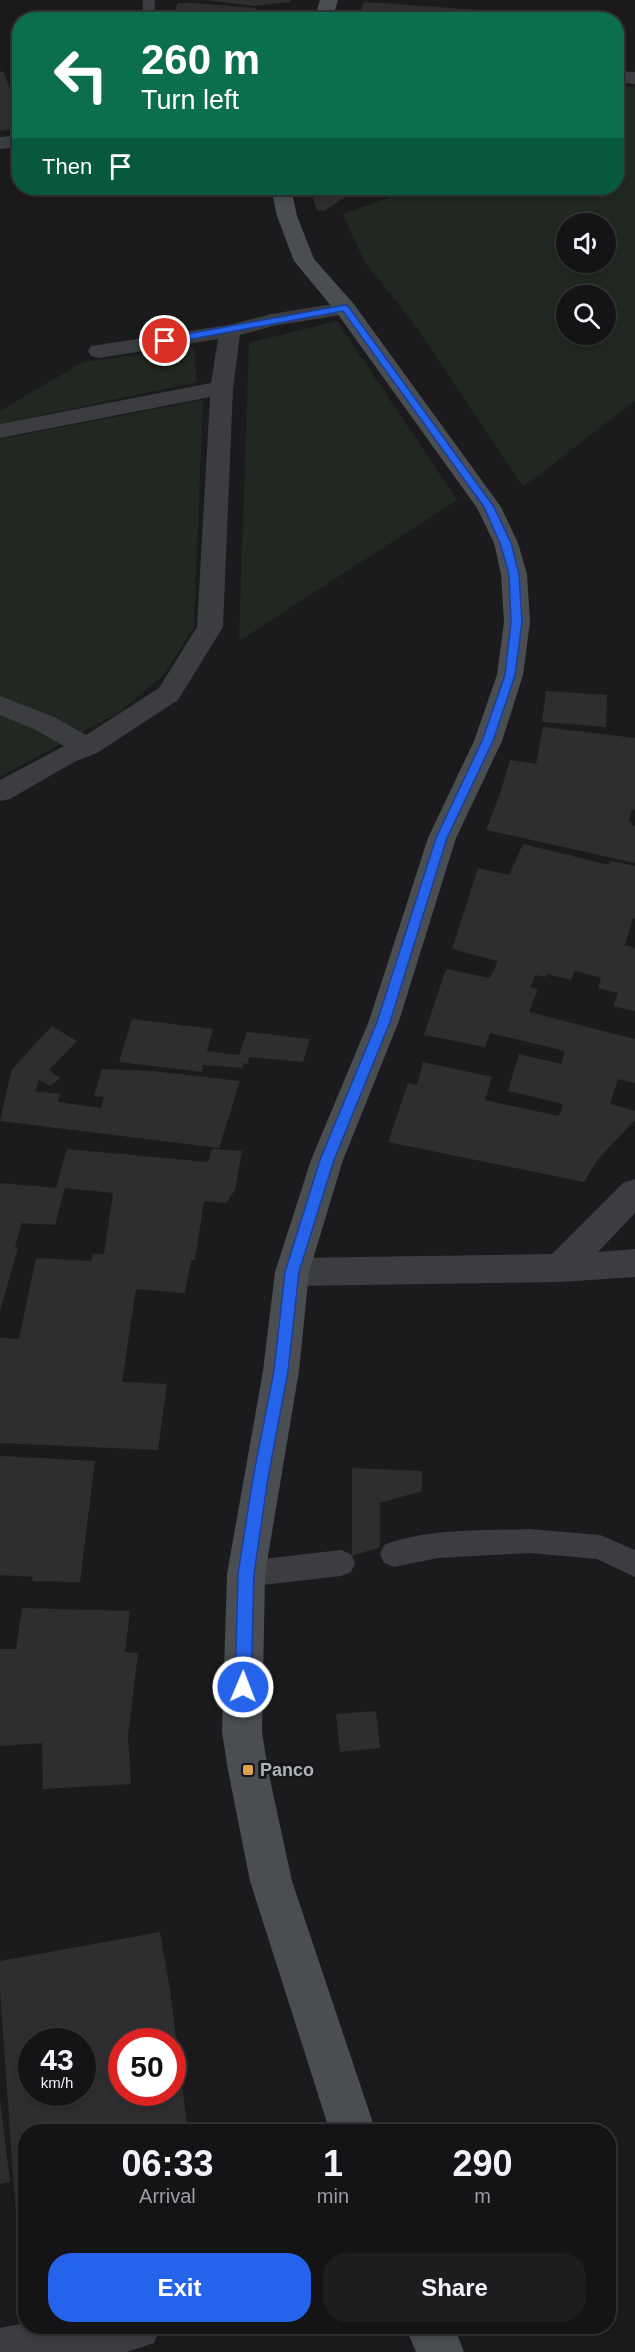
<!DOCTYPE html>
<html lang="en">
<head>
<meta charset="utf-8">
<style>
	:root { --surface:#141416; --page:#1d1d1f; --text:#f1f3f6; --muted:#9d9ea1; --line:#333335; --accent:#2563eb }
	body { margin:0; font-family:Helvetica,sans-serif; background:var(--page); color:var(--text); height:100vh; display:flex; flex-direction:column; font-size:22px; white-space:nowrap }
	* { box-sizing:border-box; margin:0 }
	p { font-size:20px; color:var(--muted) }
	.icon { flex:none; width:33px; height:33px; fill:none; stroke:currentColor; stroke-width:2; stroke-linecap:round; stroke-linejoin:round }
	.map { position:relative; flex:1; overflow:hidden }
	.details { position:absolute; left:18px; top:2124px; width:598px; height:210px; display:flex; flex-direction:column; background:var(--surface); border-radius:24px; box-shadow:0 3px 9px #0003,0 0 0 2px var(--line) }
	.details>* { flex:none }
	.guide { position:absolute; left:12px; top:12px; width:612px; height:183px; border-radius:24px; box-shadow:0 3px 9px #0003,0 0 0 2px var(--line); background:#0b6e4f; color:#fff; overflow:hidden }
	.tools { position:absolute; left:556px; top:213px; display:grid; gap:12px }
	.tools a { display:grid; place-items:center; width:60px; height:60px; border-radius:50%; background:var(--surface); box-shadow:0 3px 9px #0003,0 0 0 2px var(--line); font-size:30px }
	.speed { position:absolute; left:18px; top:2028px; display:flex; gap:12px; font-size:30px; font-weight:700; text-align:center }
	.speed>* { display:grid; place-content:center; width:78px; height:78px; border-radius:50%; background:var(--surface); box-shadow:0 3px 9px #0003,0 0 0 2px var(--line); line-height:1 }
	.speed small { font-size:15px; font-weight:400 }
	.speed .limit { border:9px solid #d22; background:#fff; color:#111 }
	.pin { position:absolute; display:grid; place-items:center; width:51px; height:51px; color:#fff; margin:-26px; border:3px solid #fff; border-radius:50%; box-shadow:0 2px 6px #0007 }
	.me { position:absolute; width:66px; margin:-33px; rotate:1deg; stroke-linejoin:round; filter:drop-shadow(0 0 4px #0008) }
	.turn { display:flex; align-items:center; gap:21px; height:126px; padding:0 30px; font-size:27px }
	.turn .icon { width:78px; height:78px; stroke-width:2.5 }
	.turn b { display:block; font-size:42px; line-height:51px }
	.then { display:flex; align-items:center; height:57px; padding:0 30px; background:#0003; gap:12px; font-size:22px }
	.eta { display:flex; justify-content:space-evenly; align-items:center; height:102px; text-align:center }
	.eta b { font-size:36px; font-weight:800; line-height:42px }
	.button { display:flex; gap:12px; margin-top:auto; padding:12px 30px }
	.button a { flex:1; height:69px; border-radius:24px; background:var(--accent); color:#fff; font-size:24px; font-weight:800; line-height:69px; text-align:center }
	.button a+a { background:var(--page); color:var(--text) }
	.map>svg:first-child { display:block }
	.green { fill:#212721; fill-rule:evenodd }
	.building { fill:#2e2e30; fill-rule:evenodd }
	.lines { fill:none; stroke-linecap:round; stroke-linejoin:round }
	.lane { fill:#3c3d41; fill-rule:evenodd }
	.street { fill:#3c3d41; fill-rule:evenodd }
	.secondary { fill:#4a4d51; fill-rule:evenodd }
	.route { fill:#2563eb; stroke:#184099; stroke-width:1.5 }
	.poi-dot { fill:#dea151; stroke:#161618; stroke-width:2 }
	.labels { text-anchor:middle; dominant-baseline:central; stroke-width:6; stroke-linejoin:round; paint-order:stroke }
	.near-poi-label { font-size:18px; font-weight:bold; fill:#afb3ba; stroke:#161618; text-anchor:start }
</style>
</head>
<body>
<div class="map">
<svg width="635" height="2352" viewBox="0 0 635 2352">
	<rect width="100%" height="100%" fill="#1b1b1d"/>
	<g class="green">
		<path d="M617,86l18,1v314l-112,86 -108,-162 -51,-64 -21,-47 72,-26h201zM567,224h39v38h-39zM567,296h39v38h-39z"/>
		<polygon points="337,321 457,500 239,641 249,343"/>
		<polygon points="194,347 197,382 0,424 0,411 83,362"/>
		<polygon points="203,400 194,627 164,675 119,712 0,777 0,439"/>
	</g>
	<g class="building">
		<polygon points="206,0 291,0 290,2 254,6"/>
		<polygon points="364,2 510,12 509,20 358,17"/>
		<polygon points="178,3 193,3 256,8 252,20 171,20"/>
		<polygon points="3,71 10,88 20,87 20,128 0,131 0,72"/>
		<polygon points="310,188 370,188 370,190 356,191 323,211 317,210"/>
		<polygon points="546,691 607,695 606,727 542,722"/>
		<polygon points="543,727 635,738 635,810 632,809 629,821 632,822 631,825 635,826 635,863 486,830 500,794 510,760 536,764"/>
		<polygon points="523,844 609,865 610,861 635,866 635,919 633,918 625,945 635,948 635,1011 613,1006 618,993 598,988 601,978 575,971 571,980 547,974 546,977 535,975 530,987 538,989 529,1012 635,1039 635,1083 618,1079 610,1104 635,1111 635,1120 598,1159 584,1182 388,1142 408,1083 417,1085 423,1062 492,1077 485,1100 559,1116 563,1104 508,1091 519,1054 561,1064 565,1051 490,1033 485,1047 424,1035 446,969 490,978 498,961 452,949 478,868 509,875"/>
		<polygon points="132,1019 213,1029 207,1051 239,1055 247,1032 310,1039 303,1062 249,1057 248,1064 244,1063 242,1068 203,1065 202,1072 119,1062"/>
		<polygon points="52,1026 77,1041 49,1070 60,1078 50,1086 39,1080 35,1091 60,1094 58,1102 101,1108 104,1097 94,1096 102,1069 152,1071 240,1081 219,1148 0,1121 12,1069"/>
		<polygon points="67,1149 208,1162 212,1149 242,1151 235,1190 226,1203 204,1201 195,1260 191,1260 185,1293 136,1289 122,1382 167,1384 158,1450 0,1443 0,1338 19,1339 36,1258 91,1261 93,1254 104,1254 113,1193 65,1188 55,1225 22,1223 15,1247 18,1248 0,1311 0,1183 56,1188"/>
		<polygon points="0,1456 95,1461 80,1582 32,1581 33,1577 0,1575"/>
		<polygon points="352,1468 422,1471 422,1491 380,1503 380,1547 352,1556"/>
		<polygon points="22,1608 130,1611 125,1652 138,1653 128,1737 131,1784 43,1789 42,1743 0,1746 0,1649 16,1649"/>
		<polygon points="376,1711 380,1748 340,1752 336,1714"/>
		<path d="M160,1932l10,58 18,142h-162v152l-5,1 -21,-294v-30zM32,2042h50v50h-50zM122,2042h50v50h-50z"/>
		<polygon points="0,2099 10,2182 0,2184"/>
	</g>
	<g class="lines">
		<g class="lane">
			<polygon points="143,0 155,0 154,20 142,20"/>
			<path d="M530,1529l70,6 35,15v27l-38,-18 -67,-6 -92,5 -44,9 -10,-4 -4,-9 4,-9c45,-17 98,-14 146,-16z"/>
			<polygon points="341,1550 351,1554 355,1563 351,1572 341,1576 246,1587 236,1583 232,1574 236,1565 246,1561"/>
		</g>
		<g class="street">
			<polygon points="616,71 635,72 635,84 616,82"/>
			<polygon points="20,135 20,147 0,149 0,137"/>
			<polygon points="345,302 353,303 356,308 353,313 273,326 240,335 233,388 223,627 178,700 97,753 74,762 10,799 0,801 0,780 64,746 34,729 0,715 0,696 54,717 86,735 159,688 197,627 210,397 0,438 0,424 211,383 218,339 99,358 91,356 88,351 91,346 229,325 272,314"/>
			<polygon points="635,1179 635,1213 598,1252 635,1249 635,1277 560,1282 292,1286 280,1282 275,1272 280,1262 292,1258 552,1254 623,1183"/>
			<polygon points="26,2323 26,2326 161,2326 154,2343 127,2352 0,2352 0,2328"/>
		</g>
		<g class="secondary">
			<polygon points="320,0 338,0 332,20 314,20"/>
			<polygon points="271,188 291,188 297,216 314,259 353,303 501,507 518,543 527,574 530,622 523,675 502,741 456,838 399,1021 343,1160 309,1272 299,1371 265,1574 262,1732 268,1770 292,1881 376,2132 330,2132 250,1881 228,1770 222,1732 227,1574 263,1371 275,1272 311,1160 369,1021 428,838 474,741 497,675 504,622 501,574 494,543 477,508 337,313 294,261 277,216"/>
			<polygon points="405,2326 454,2326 464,2352 416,2352"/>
		</g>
	</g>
	<polygon class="route" points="345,305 348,306 494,507 511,543 519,574 522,622 515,675 493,741 447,838 390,1022 334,1160 299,1272 288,1371 268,1478 254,1574 251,1687 249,1693 243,1695 237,1693 235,1687 238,1574 253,1478 274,1371 285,1272 320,1160 377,1022 436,838 482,741 505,675 511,622 509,574 500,543 484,507 343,311 165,344 160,341 165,338"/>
	<rect class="poi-dot" x="242" y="1764" width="12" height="12" rx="3"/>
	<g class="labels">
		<g class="near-poi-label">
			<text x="260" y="1770">Panco</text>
		</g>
	</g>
</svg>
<div class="tools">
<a><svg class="icon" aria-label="sound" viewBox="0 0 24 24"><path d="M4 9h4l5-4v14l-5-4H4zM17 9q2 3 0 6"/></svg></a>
<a><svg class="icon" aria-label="search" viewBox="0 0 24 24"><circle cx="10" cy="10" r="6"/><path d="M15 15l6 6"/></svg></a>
</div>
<div class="speed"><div>43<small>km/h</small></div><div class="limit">50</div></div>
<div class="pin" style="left:165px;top:341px;background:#d93025"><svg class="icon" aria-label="arrive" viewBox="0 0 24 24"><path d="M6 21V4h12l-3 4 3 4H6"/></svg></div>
<svg class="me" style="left:243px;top:1687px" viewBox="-20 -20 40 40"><circle r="17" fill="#2563eb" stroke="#fff" stroke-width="3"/><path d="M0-11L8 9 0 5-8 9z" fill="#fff"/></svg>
<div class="guide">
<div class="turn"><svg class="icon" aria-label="left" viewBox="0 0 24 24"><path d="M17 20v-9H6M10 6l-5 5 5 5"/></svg><div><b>260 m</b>Turn left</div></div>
<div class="then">Then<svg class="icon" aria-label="arrive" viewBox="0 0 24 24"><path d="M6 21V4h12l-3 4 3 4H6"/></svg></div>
</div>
<section class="details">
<div class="eta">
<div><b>06:33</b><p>Arrival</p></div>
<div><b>1</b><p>min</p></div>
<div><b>290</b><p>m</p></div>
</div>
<div class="button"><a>Exit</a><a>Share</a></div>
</section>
</div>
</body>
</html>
